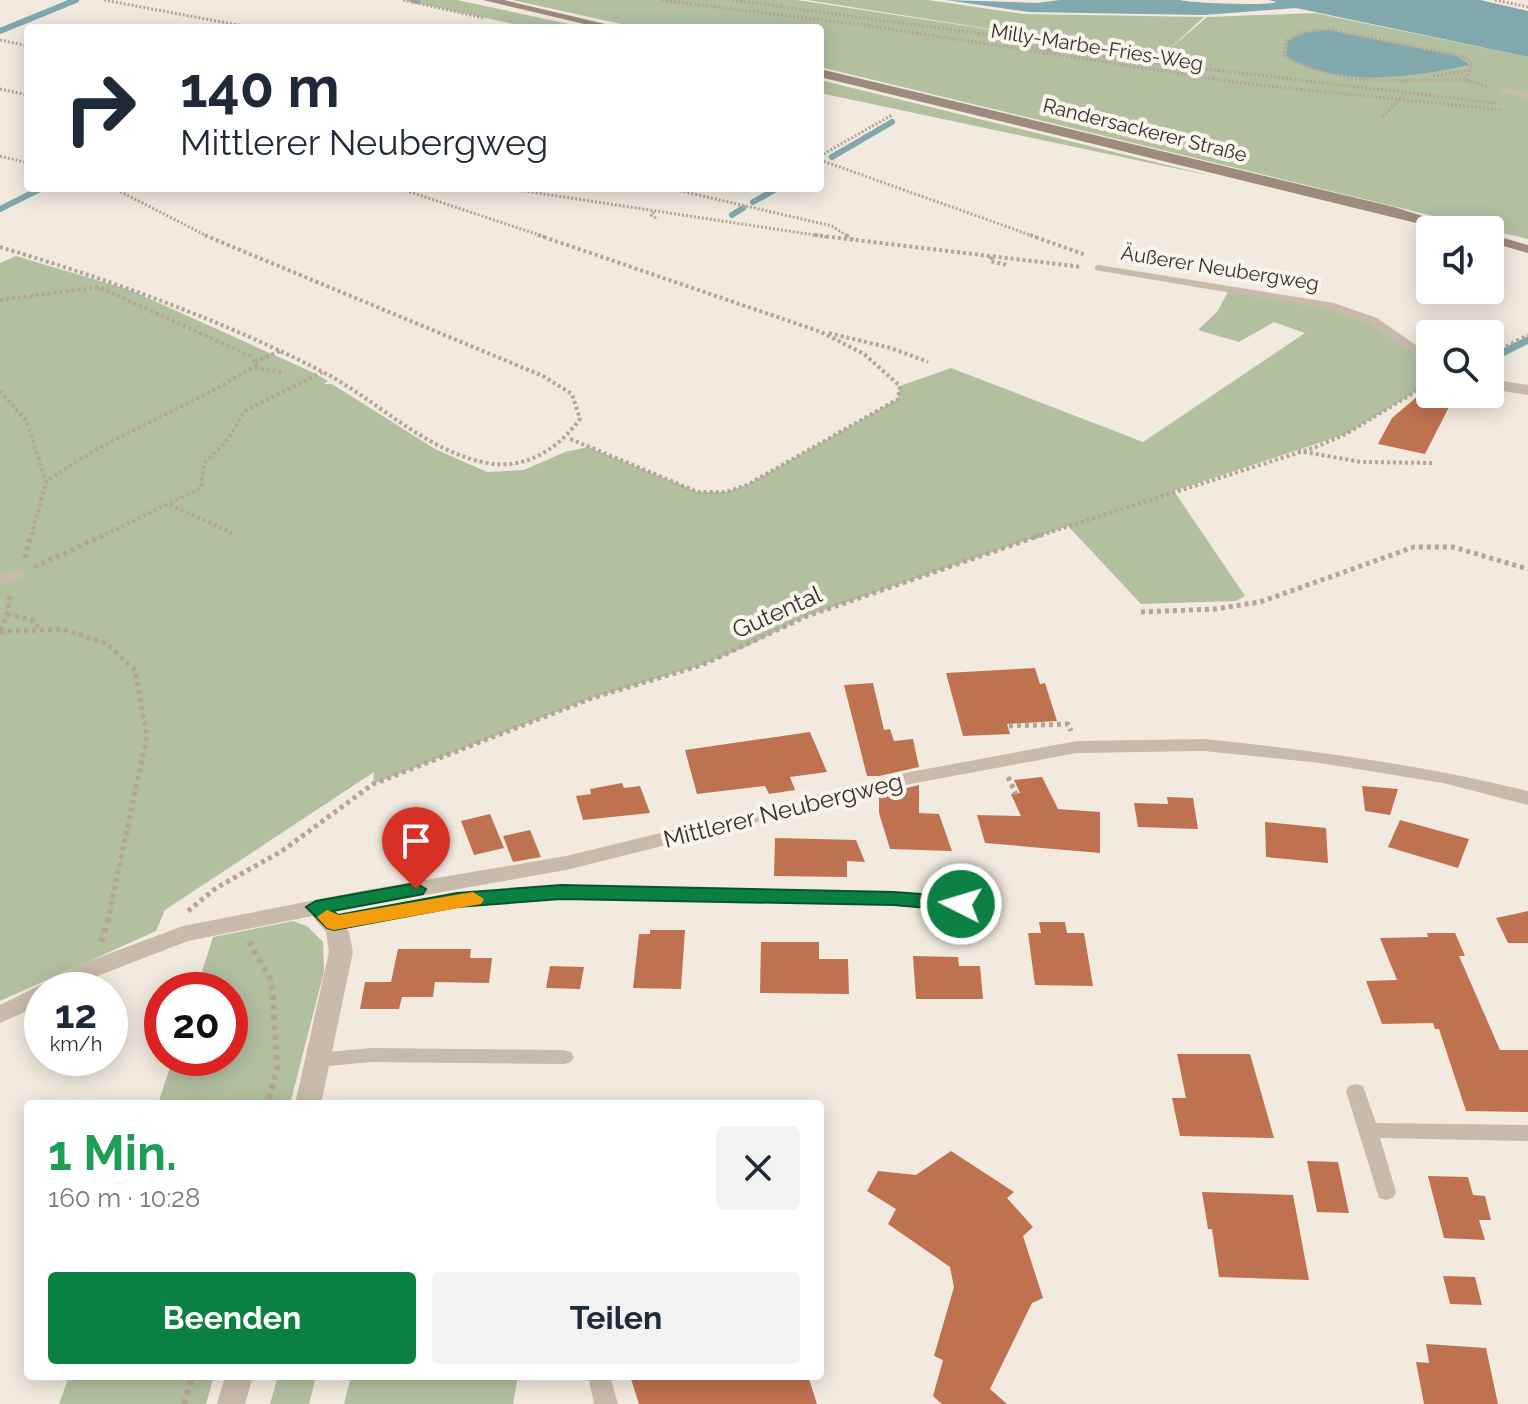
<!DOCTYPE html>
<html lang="de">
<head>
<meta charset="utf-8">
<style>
	:root { --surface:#fff; --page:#f2f2f3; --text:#1f2937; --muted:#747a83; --accent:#0b8043 }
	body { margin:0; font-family:Raleway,sans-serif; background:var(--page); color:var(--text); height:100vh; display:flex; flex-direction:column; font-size:30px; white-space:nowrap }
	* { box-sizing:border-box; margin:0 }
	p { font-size:26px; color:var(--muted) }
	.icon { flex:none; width:44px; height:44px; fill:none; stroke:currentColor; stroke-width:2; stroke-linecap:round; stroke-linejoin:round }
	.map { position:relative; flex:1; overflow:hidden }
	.drawer { position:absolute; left:24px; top:1100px; width:800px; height:280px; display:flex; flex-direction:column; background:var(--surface); border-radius:8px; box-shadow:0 4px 20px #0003 }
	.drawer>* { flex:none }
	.guide { position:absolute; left:24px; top:24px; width:800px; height:168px; border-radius:8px; box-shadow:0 4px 20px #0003; background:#fff; color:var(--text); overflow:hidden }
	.tools { position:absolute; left:1416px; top:216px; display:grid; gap:16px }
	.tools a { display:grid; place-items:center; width:88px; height:88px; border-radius:8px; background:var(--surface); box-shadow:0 4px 20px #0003; font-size:40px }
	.speed { position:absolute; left:24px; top:972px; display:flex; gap:16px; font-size:40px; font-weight:700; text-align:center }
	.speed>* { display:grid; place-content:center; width:104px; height:104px; border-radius:50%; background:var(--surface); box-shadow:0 4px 20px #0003; line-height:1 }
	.speed small { font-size:20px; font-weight:400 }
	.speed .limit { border:12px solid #d22; background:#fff; color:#111 }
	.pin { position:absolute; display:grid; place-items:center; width:68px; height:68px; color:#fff; margin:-82px -34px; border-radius:50% 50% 50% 0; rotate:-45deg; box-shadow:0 0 8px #0007 }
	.pin .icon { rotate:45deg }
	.me { position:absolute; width:88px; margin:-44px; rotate:275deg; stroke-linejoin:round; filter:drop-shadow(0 0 6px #0008) }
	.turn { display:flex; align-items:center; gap:28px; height:168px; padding:0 24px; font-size:36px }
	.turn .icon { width:104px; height:104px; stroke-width:2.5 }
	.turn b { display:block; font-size:56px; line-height:68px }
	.round { display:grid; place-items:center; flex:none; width:84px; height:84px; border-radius:8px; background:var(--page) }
	.overview { display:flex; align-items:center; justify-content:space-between; height:136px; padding:0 24px }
	h1 { font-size:48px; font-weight:700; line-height:60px; color:#1e9e55 }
	.primary-button { display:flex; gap:16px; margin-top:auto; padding:16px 24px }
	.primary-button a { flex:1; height:92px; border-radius:8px; background:var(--accent); color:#fff; font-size:32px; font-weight:700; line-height:92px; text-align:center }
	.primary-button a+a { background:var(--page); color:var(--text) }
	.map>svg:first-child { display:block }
	.green { fill:#b3c0a0 }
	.water { fill:#80a8ad }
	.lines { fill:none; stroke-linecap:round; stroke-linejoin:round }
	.stream-far1 { stroke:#80a8ad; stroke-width:6 }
	.stream { stroke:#80a8ad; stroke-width:7 }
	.building { fill:#bf7250 }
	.path-far3 { stroke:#b5a596; stroke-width:3; stroke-dasharray:2 2; stroke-linecap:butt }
	.path-far2 { stroke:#b5a596; stroke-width:4; stroke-dasharray:3 3; stroke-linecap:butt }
	.path-far1 { stroke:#b5a596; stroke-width:5; stroke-dasharray:4 4; stroke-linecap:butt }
	.path { stroke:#b5a596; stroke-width:6; stroke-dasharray:5 5; stroke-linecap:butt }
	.lane { fill:#c9bbac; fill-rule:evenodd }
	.street { fill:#c9bbac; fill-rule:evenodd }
	.secondary { fill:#9d8b7d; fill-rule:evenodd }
	.route { fill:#0b8043; stroke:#07532c; stroke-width:2 }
	.slow { fill:#f59e0b }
	.labels { text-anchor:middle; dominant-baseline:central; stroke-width:8; stroke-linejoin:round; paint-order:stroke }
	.far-street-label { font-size:20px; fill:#382f2a; stroke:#f9f4ec }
	.street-label { font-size:24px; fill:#382f2a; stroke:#f9f4ec }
</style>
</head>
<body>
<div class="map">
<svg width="1528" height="1404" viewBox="0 0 1528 1404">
	<rect width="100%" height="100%" fill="#f2eadf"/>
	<g class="green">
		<polygon points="403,0 457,0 588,28 532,28"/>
		<polygon points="512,0 797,0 1085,44 807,0 928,0 1023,14 1204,17 1166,52 1207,17 1315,13 1528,57 1528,239 820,67 820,28 640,28"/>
		<polygon points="820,80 1216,177 820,93"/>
		<polygon points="16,256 130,290 314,373 328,381 324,384 332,384 435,449 487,472 524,470 565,452 588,447 698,492 726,492 747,485 898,399 900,386 951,368 1143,442 1305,333 1274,322 1239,342 1198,330 1217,312 1230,288 1356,314 1430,361 1430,383 1346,434 1174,491 1245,596 1236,601 1141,604 1068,526 807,616 747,646 702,665 592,698 373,784 374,772 165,910 156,931 0,1001 0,263"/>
		<polygon points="293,921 307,926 323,942 324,972 290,1104 158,1104 173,1058 230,1058 230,990 196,990 213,937"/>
		<polygon points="69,1376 214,1376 206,1404 59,1404"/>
		<polygon points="278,1376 316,1376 309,1404 270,1404"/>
		<polygon points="351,1376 518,1376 513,1404 344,1404"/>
	</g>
	<g class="water">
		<path d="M946,0l91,3 23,-3h119c12,3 88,6 97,2l-7,-2h211l48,11v46l-232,-49 -92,7 -175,-3z"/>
		<path d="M1328,30l128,26 14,9c-59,12 -130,24 -184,-9l2,-15 16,-8z"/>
	</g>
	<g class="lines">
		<g class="stream-far1">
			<polyline points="413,0 417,1"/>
			<polyline points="0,31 76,0"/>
			<polyline points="832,157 892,122"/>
			<polyline points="753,202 778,188"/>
			<polyline points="0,209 42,188"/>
			<polyline points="732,215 743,208"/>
		</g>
		<polyline class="stream" points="1490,359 1528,340"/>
	</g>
	<g class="building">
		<polygon points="1419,395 1450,405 1425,454 1378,444 1392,418"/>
		<polygon points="1035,668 1040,684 1045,683 1057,721 1007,724 1010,734 963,736 946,673"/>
		<polygon points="873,683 884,730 890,729 894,741 913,739 919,767 879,776 867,776 844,685"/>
		<polygon points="810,732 827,772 790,777 795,790 769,794 765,786 697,794 685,750"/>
		<polygon points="1042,777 1058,809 1100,812 1100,853 985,843 977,815 1021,816 1011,794 1020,793 1014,780"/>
		<polygon points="622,783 624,788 640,786 650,813 583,820 576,796 591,794 590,789"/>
		<polygon points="919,785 919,813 939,814 952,851 890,849 879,813 879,795"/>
		<polygon points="1362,786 1398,789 1390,815 1365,811"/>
		<polygon points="1167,797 1193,798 1198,829 1138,827 1134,803 1168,804"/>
		<polygon points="490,814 504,848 474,855 461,821"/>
		<polygon points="1400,820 1469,839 1458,868 1388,847"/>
		<polygon points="1265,822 1326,828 1328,863 1266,857"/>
		<polygon points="530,830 541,857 513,862 503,836"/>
		<polygon points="775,838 856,840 865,862 847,861 847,877 774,876"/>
		<polygon points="1528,911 1528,943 1508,943 1496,918"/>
		<polygon points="1039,922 1065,922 1067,933 1084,933 1093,986 1035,985 1028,933 1041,933"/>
		<polygon points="650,930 685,930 681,989 633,988 639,934 650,934"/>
		<polygon points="1427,933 1455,933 1465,956 1459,956 1500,1050 1528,1050 1528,1112 1466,1111 1439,1029 1435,1029 1433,1023 1382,1024 1366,981 1397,980 1380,938 1428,937"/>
		<polygon points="761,942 819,942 819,959 848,959 849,994 760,993"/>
		<polygon points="398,949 471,949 470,958 492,958 489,983 435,982 433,997 402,997 399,1009 360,1009 365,982 391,982"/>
		<polygon points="913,956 958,957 959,966 980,966 983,999 916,999"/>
		<polygon points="550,966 584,967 580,989 546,988"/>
		<polygon points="1177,1054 1250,1054 1274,1138 1180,1136 1172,1098 1186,1098"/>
		<polygon points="951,1151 1014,1192 1007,1198 1033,1227 1023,1236 1043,1298 1032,1303 990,1389 1007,1404 942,1404 933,1396 943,1360 934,1356 954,1287 950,1267 888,1224 896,1209 867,1191 878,1171 916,1175"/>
		<polygon points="1307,1161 1338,1162 1349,1213 1317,1212"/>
		<polygon points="1428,1176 1468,1177 1473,1195 1485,1196 1491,1220 1479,1220 1485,1240 1444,1238"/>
		<polygon points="1202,1192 1293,1195 1309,1280 1219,1277 1212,1229 1208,1229"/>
		<polygon points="1443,1276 1475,1277 1482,1305 1450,1304"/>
		<polygon points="1426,1344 1486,1348 1498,1404 1424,1404 1416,1362 1429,1363"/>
		<polygon points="630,1376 808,1376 817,1404 639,1404"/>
	</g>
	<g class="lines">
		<g class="path-far3">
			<polyline points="104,0 254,28"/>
			<polyline points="403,0 484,18"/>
			<polyline points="662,0 863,25 1248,84 1503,110"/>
			<polyline points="732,0 990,35 1037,49 1495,103"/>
			<polyline points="1495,0 1528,7"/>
			<path d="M1328,29l129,26 11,4 4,6 -6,15c-63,0 -124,8 -182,-24l2,-15 15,-9z"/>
			<polyline points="0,40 28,46"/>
			<polyline points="1433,76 1470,70"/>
			<polyline points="1466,80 1489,87"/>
			<polyline points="0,89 28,95"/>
			<polyline points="1383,117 1405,93"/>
			<polyline points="0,156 28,163"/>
			<polyline points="820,156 892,115"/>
			<polyline points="820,160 1036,237"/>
			<polyline points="113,188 209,237"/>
			<polyline points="398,188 545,237"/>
			<polyline points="504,188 828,237"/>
			<polyline points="668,188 832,226 849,237"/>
			<polyline points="654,212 651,215 658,219"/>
		</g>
		<g class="path-far2">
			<polyline points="538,235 821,332 864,354 900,386 898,399 747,485 726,492 698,492 568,438"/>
			<polyline points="814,235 1082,267"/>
			<polyline points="846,235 853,240"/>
			<polyline points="1030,235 1086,255"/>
			<path d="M0,247c110,33 220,72 323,125 54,28 102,79 164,91 39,7 71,-14 93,-44l-8,-25 -29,-18 -339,-141"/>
			<polyline points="992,257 990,261 1007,265"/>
			<path d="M0,300l99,-13 151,69 6,9c-68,44 -145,69 -210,117"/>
			<polyline points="829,333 891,348 928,362"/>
			<polyline points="1490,355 1528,335"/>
			<polyline points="255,362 280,351"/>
			<polyline points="255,367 285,373"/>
			<polyline points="0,391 27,422 46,482 31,537"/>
			<polyline points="1298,451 1362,462 1433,463"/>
			<polyline points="170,505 232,533"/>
			<polyline points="100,537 201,488 204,463 225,443 245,411 322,372"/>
			<polyline points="1035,537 1316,447 1346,434 1430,383"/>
		</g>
		<g class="path-far1">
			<polyline points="25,558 31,535"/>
			<polyline points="34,567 104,535"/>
			<polyline points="1141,612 1215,609 1260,602 1414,547 1453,547 1528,569"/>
			<polyline points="7,615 31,619 38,627"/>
			<polyline points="0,630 7,615 10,593"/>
			<polyline points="0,632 63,629 107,644 135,670 147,736 108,919"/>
			<polyline points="1009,726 1068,724 1071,731"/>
			<polyline points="1008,777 1016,794"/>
			<polyline points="188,911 216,888 282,851 373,784 592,698 702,665 807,616 1041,535"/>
		</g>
		<g class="path">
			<polyline points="249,941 272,982 277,1067 268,1104"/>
			<polyline points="101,942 109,917"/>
			<polyline points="184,1404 192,1376"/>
		</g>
		<g class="lane">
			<polygon points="1505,88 1528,92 1528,98 1502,93 1502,89"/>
			<polygon points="1099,265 1334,303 1377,318 1430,355 1430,365 1369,324 1328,309 1095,270 1095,266"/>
			<polygon points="18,569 25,573 23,576 0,585 0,576"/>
			<polygon points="561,886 894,892 980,902 986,904 989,908 986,912 980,914 894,904 561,898 457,906 334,929 328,927 325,923 328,919 334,917 457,894"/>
			<polygon points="372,1048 564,1050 571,1052 574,1057 571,1062 564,1064 372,1062 317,1067 310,1065 307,1060 310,1055 317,1053"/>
			<polygon points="1356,1084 1363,1086 1376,1123 1528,1125 1528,1141 1380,1138 1396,1192 1393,1198 1386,1200 1379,1198 1346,1091 1349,1086"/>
			<polygon points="588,1376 610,1376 618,1404 594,1404"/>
		</g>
		<g class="street">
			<polygon points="1490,379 1528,385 1528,395 1490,389"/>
			<path d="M1204,739c110,11 217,26 324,52v14l-85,-22 -123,-20 -116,-12 -127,2 -167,31 -344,86 -232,41 15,21 4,20 -32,152h-26l34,-152 -3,-20 -14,-16 -124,25 -88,34 -29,15h-29v14l-42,19v-18l84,-42 99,-37 178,-35 205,-35 344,-84 167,-31z"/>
			<polygon points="225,1376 253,1376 245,1404 217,1404"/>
		</g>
		<g class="secondary">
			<polygon points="483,0 504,0 622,28 601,28"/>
			<polygon points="820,69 1394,207 1467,230 1445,230 820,77"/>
			<polygon points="1490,234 1528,245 1528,253 1490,242"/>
		</g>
	</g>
	<polygon class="route" points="416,883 426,889 423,894 333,911 338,915 457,893 561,885 894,892 961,897 971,904 961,911 894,905 561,899 457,907 334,930 327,928 306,907 316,901"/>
	<polygon class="slow" points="473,892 484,899 481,904 334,930 327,928 317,917 327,910 339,915"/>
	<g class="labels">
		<g class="far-street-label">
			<text transform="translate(1097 47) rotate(9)">Milly-Marbe-Fries-Weg</text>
			<text transform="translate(1145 130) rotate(14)">Randersackerer Straße</text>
			<text transform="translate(1220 268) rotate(9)">Äußerer Neubergweg</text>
		</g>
		<g class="street-label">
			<text transform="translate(777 612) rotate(-24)">Gutental</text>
			<text transform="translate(783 810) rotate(-14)">Mittlerer Neubergweg</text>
		</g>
	</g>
</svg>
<div class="tools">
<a><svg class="icon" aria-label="sound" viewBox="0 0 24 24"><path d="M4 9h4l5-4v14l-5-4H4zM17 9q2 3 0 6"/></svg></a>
<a><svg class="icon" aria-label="search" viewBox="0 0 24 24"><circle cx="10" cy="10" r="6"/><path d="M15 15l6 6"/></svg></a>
</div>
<div class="speed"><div>12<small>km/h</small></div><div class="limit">20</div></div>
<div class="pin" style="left:416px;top:889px;background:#d93025"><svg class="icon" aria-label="arrive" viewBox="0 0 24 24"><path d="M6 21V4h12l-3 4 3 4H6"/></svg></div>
<svg class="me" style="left:961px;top:904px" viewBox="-20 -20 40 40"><circle r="17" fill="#0b8043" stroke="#fff" stroke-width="3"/><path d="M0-11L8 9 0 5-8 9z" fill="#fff"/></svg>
<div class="guide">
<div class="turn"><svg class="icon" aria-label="right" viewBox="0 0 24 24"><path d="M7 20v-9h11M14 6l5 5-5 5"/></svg><div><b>140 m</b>Mittlerer Neubergweg</div></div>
</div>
<section class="drawer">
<div class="overview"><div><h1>1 Min.</h1><p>160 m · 10:28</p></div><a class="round"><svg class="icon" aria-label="close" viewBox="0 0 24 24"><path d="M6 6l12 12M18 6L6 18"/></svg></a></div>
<div class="primary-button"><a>Beenden</a><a>Teilen</a></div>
</section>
</div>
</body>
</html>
